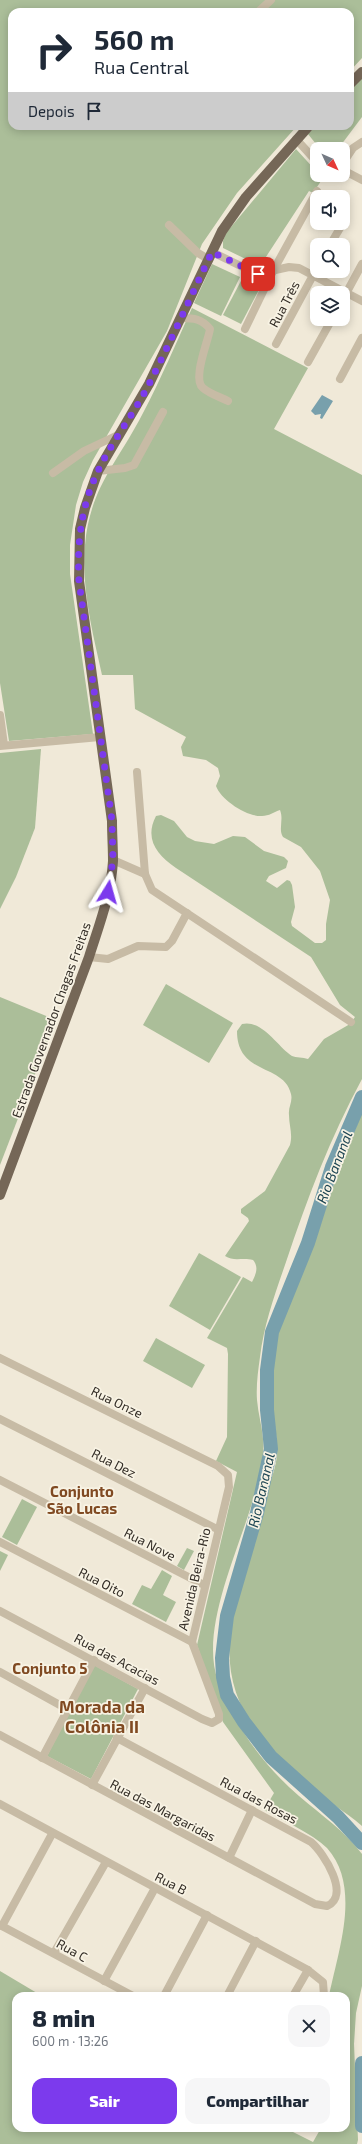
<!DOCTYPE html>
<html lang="pt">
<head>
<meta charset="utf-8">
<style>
	:root { --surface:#fff; --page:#f6f6f7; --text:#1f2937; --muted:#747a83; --accent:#7c3aed }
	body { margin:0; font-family:"Exo 2",sans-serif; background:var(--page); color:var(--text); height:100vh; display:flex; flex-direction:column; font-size:15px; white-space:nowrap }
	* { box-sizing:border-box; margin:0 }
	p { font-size:13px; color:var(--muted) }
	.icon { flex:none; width:22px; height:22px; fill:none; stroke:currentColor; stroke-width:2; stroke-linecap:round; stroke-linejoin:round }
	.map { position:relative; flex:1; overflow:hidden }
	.side { position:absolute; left:12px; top:1992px; width:338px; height:140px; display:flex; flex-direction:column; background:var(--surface); border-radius:12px; box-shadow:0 2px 10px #0003 }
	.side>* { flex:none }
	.top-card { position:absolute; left:8px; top:8px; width:346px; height:122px; border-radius:12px; box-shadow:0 2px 10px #0003; background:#fff; color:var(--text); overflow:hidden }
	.needle { width:26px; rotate:134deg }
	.tools { position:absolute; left:310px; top:142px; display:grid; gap:8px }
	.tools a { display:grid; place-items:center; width:40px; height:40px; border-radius:8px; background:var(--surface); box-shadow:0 2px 10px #0003; font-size:20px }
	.pin { position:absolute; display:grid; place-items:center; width:34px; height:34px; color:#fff; margin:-17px; border-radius:8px; box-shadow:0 2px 6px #0006 }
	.me { position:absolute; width:44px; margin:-22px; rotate:8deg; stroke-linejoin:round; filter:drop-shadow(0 0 3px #0008) }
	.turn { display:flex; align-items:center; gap:14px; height:84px; padding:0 20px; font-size:18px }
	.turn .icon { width:52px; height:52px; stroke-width:2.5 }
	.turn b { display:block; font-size:28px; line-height:34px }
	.then { display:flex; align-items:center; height:38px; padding:0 20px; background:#0003; gap:8px; font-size:15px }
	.round { display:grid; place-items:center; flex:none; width:42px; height:42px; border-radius:12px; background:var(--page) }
	.overview { display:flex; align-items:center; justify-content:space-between; height:68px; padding:0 20px }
	h1 { font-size:24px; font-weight:800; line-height:30px }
	.button { display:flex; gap:8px; margin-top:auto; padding:8px 20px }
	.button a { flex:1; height:46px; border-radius:12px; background:var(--accent); color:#fff; font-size:16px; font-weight:800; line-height:46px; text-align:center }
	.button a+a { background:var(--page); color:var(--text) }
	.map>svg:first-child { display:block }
	.green { fill:#abbe99 }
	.water { fill:#78a0ac }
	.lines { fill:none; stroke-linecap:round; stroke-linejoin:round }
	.river { stroke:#78a0ac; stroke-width:14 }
	.minor { stroke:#c7bba5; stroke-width:8 }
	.major { stroke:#756757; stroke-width:10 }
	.route { stroke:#7c3aed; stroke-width:7; stroke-dasharray:0 12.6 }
	.labels { text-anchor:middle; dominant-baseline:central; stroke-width:3.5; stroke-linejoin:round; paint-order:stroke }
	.street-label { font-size:13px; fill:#332d26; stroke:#f8f3e4 }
	.water-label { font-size:14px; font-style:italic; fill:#1d4553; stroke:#f8f3e4 }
	.quarter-label { font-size:15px; font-weight:bold; fill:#804a22; stroke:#f8f3e4 }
	.district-label { font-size:17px; font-weight:bold; fill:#804a22; stroke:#f8f3e4 }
</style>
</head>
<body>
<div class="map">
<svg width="362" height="2144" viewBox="0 0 362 2144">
	<rect width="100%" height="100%" fill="#f0e9d8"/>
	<g class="green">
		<polygon points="0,0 362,0 362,58 350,71 350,12 12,12 12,126 297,126 237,193 202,244 167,331 93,460 83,482 76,505 70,545 70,574 93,734 9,741 0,683"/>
		<polygon points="362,77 362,117 338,149 320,149 308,134 316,126 350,126 350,90"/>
		<polygon points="296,149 317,172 317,175 323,178 313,193 309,191 260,266 223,248 223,241 226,233"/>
		<polygon points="212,264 240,277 221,316 194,303"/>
		<polygon points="243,277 261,286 241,324 223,315"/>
		<path d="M192,308l116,60 -34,61 88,46v604c-32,59 -55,120 -76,183 -11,32 -22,62 -26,95 -2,14 -4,29 -3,43 1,13 5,26 6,39 2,15 -3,32 -6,46 -13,56 -59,141 -39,196 17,45 45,84 81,115 22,19 46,35 63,58v132l-6,27 -2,31 4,96 -1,4h-357v-173l42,25h-26v132h269l28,14 8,-14h25v-132h-17c9,-45 33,-109 -2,-148 -14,-14 -45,-28 -63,-38l10,-17 -51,-71 -26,-77 40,-173 -21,-11 11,-24 1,-83 -1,-6 -20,-10 36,-61 9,5c4,-8 7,-15 1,-22 -10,-3 -19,2 -28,-4l24,-35 -1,-3 -7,-5v-4l24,-18 25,-46c3,-11 -1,-19 -1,-30 -1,-8 4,-13 2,-21 -7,-31 -54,-18 -54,-63l5,-7c20,-5 36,23 50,32 4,2 11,1 16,3l16,-20 26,-15 5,-7 -15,-12 -29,-48 -135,-89c-19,-13 -32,-29 -20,-52l5,-1 13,6 13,16 8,4 19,3 19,-8 12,1 19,14 20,6 4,4 -2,7 -17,8 -3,5 11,7 10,-8 3,1 2,4 3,22 -4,15 1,4 23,17h7l4,-3v-16l4,-24 -10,-29 -19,-24 -18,-10c-5,-8 1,-17 -3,-27 -6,2 -11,6 -18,6 -15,1 -41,-16 -46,-30l4,-10 -2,-8 -12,-8 -23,-4 -2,-9 5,-10 -51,-28 -2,-34h-31c-9,-41 -21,-87 -17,-130 5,-58 33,-83 58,-132 18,-34 33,-70 49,-105z"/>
		<polygon points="41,749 35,828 16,877 0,909 0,753"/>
		<polygon points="166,984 233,1023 209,1063 143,1025"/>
		<polygon points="0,997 56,1020 0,1165"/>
		<path d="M362,1112v714c-17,-15 -36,-25 -53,-40 -74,-63 -96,-112 -68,-206 9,-30 19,-60 27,-90 3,-11 8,-23 9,-35 1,-15 -3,-31 -4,-45 -1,-28 0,-57 6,-84z"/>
		<polygon points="199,1253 241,1277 210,1330 169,1306"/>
		<polygon points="156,1338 205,1365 192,1388 143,1361"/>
		<polygon points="22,1499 37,1507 17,1545 2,1537"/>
		<polygon points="187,1548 194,1551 184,1570 177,1566"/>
		<polygon points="0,1551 8,1555 0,1571"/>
		<polygon points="162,1570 172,1576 163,1595 176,1602 166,1622 132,1604 142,1585 151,1589"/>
		<polygon points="94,1665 138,1689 91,1779 47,1756"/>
	</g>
	<polygon class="water" points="322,395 333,401 322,419 320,418 321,414 315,415 311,411"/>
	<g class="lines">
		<g class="river">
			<polyline points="362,1097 332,1167 308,1243 272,1332 267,1370 267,1410 271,1449 257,1513 227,1616 222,1658 223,1677 227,1695 244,1722 271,1757 338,1817 362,1843"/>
			<polyline points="362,2063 362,2126"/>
		</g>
		<g class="minor">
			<polyline points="258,12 271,0"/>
			<polyline points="296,139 317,162"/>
			<polyline points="343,163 353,148 362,142"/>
			<polyline points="343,170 362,180"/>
			<polyline points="169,225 198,253 208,259"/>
			<polyline points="330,245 343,223"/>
			<polyline points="212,252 257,274 289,267 299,268 362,301"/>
			<polyline points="343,299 362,264"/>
			<path d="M181,318c13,0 21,1 29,11 -2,13 -18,50 -7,59 7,6 17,9 25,13"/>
			<polyline points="245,329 273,271 317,191"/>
			<polyline points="276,344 317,268"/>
			<polyline points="308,362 332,319"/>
			<polyline points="340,379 362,338"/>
			<polyline points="98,471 125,468 134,465 163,412"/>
			<polyline points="53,473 84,451 120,434"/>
			<polyline points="0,715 4,745"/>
			<polyline points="0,746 100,737"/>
			<polyline points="137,772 145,874 152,890 351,1022"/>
			<polyline points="113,860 145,874"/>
			<polyline points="89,957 108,959 138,946 166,947 172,941 187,913"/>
			<polyline points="0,1358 218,1466 228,1475 229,1487 192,1642 219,1714 219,1719 212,1723 202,1719 0,1611"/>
			<polyline points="0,1419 217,1529"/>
			<polyline points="0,1480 204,1585"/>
			<polyline points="0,1542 192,1642"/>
			<polyline points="0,1672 67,1709"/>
			<path d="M0,1735l315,169 12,2c24,-10 -3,-53 -16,-64l-194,-104"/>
			<polyline points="42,1758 94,1660"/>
			<polyline points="92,1785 145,1688"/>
			<polyline points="0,1804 308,1970 323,1982 324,1996"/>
			<polyline points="229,1858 252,1810"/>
			<polyline points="0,1925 133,1996"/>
			<polyline points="2,1926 52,1834"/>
			<polyline points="54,1953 106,1862"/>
			<polyline points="104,1981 155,1888"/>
			<polyline points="164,1996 207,1915"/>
			<polyline points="227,1996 256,1941"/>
			<polyline points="293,1996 308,1970"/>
		</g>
		<g class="major">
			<polyline points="350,84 362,72"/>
			<path d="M0,1195l89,-238c10,-32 22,-62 24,-96 0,-13 -1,-27 -1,-40l-33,-240 1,-52 5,-21 13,-37 51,-87 73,-153 24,-34 63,-71"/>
		</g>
	</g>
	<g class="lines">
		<path class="route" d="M108,892l5,-32 -1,-39 -33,-240c-2,-38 2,-75 19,-110 14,-30 36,-57 51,-87 22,-43 42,-88 63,-132l46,22"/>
	</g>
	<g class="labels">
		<g class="street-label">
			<text transform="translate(284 304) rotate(-62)">Rua Três</text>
			<text transform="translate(51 1020) rotate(-70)">Estrada Governador Chagas Freitas</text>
			<text transform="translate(117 1402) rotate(26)">Rua Onze</text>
			<text transform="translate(114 1463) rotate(27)">Rua Dez</text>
			<text transform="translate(150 1544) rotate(27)">Rua Nove</text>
			<text transform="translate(194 1579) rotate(-77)">Avenida Beira-Rio</text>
			<text transform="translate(102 1582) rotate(27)">Rua Oito</text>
			<text transform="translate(117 1659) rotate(28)">Rua das Acacias</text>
			<text transform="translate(259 1800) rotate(28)">Rua das Rosas</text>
			<text transform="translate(163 1810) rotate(28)">Rua das Margaridas</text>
			<text transform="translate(171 1883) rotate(27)">Rua B</text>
			<text transform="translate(72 1950) rotate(29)">Rua C</text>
		</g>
		<g class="water-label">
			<text transform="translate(334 1167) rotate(-69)">Rio Bananal</text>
			<text transform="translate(261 1490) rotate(-77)">Rio Bananal</text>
		</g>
		<g class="quarter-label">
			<text x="82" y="1491">Conjunto<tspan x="82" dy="17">São Lucas</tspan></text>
			<text x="50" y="1668">Conjunto 5</text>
		</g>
		<g class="district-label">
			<text x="102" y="1706">Morada da<tspan x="102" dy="20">Colônia II</tspan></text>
		</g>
	</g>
</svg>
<div class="tools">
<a><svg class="needle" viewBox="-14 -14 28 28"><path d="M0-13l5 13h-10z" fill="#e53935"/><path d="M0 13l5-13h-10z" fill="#747a83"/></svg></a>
<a><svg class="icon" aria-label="sound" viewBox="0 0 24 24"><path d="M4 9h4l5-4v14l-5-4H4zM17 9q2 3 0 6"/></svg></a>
<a><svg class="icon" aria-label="search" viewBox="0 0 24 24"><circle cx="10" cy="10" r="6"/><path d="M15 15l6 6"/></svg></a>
<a><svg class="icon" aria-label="layers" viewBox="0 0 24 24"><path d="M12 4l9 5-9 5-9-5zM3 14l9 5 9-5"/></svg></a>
</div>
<div class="pin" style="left:258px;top:274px;background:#d93025"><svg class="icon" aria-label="arrive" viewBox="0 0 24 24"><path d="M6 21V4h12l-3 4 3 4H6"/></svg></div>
<svg class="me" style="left:108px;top:892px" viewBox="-20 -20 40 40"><path d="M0-17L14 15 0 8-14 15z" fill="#7c3aed" stroke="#fff" stroke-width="4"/></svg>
<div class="top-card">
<div class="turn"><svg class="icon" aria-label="right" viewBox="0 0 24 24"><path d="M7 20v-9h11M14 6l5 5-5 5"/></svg><div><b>560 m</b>Rua Central</div></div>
<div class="then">Depois<svg class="icon" aria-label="arrive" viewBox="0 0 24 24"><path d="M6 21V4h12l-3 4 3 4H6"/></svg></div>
</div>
<section class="side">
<div class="overview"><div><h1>8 min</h1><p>600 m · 13:26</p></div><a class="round"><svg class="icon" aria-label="close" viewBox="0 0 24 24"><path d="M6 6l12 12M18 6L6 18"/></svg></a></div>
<div class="button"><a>Sair</a><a>Compartilhar</a></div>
</section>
</div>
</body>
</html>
